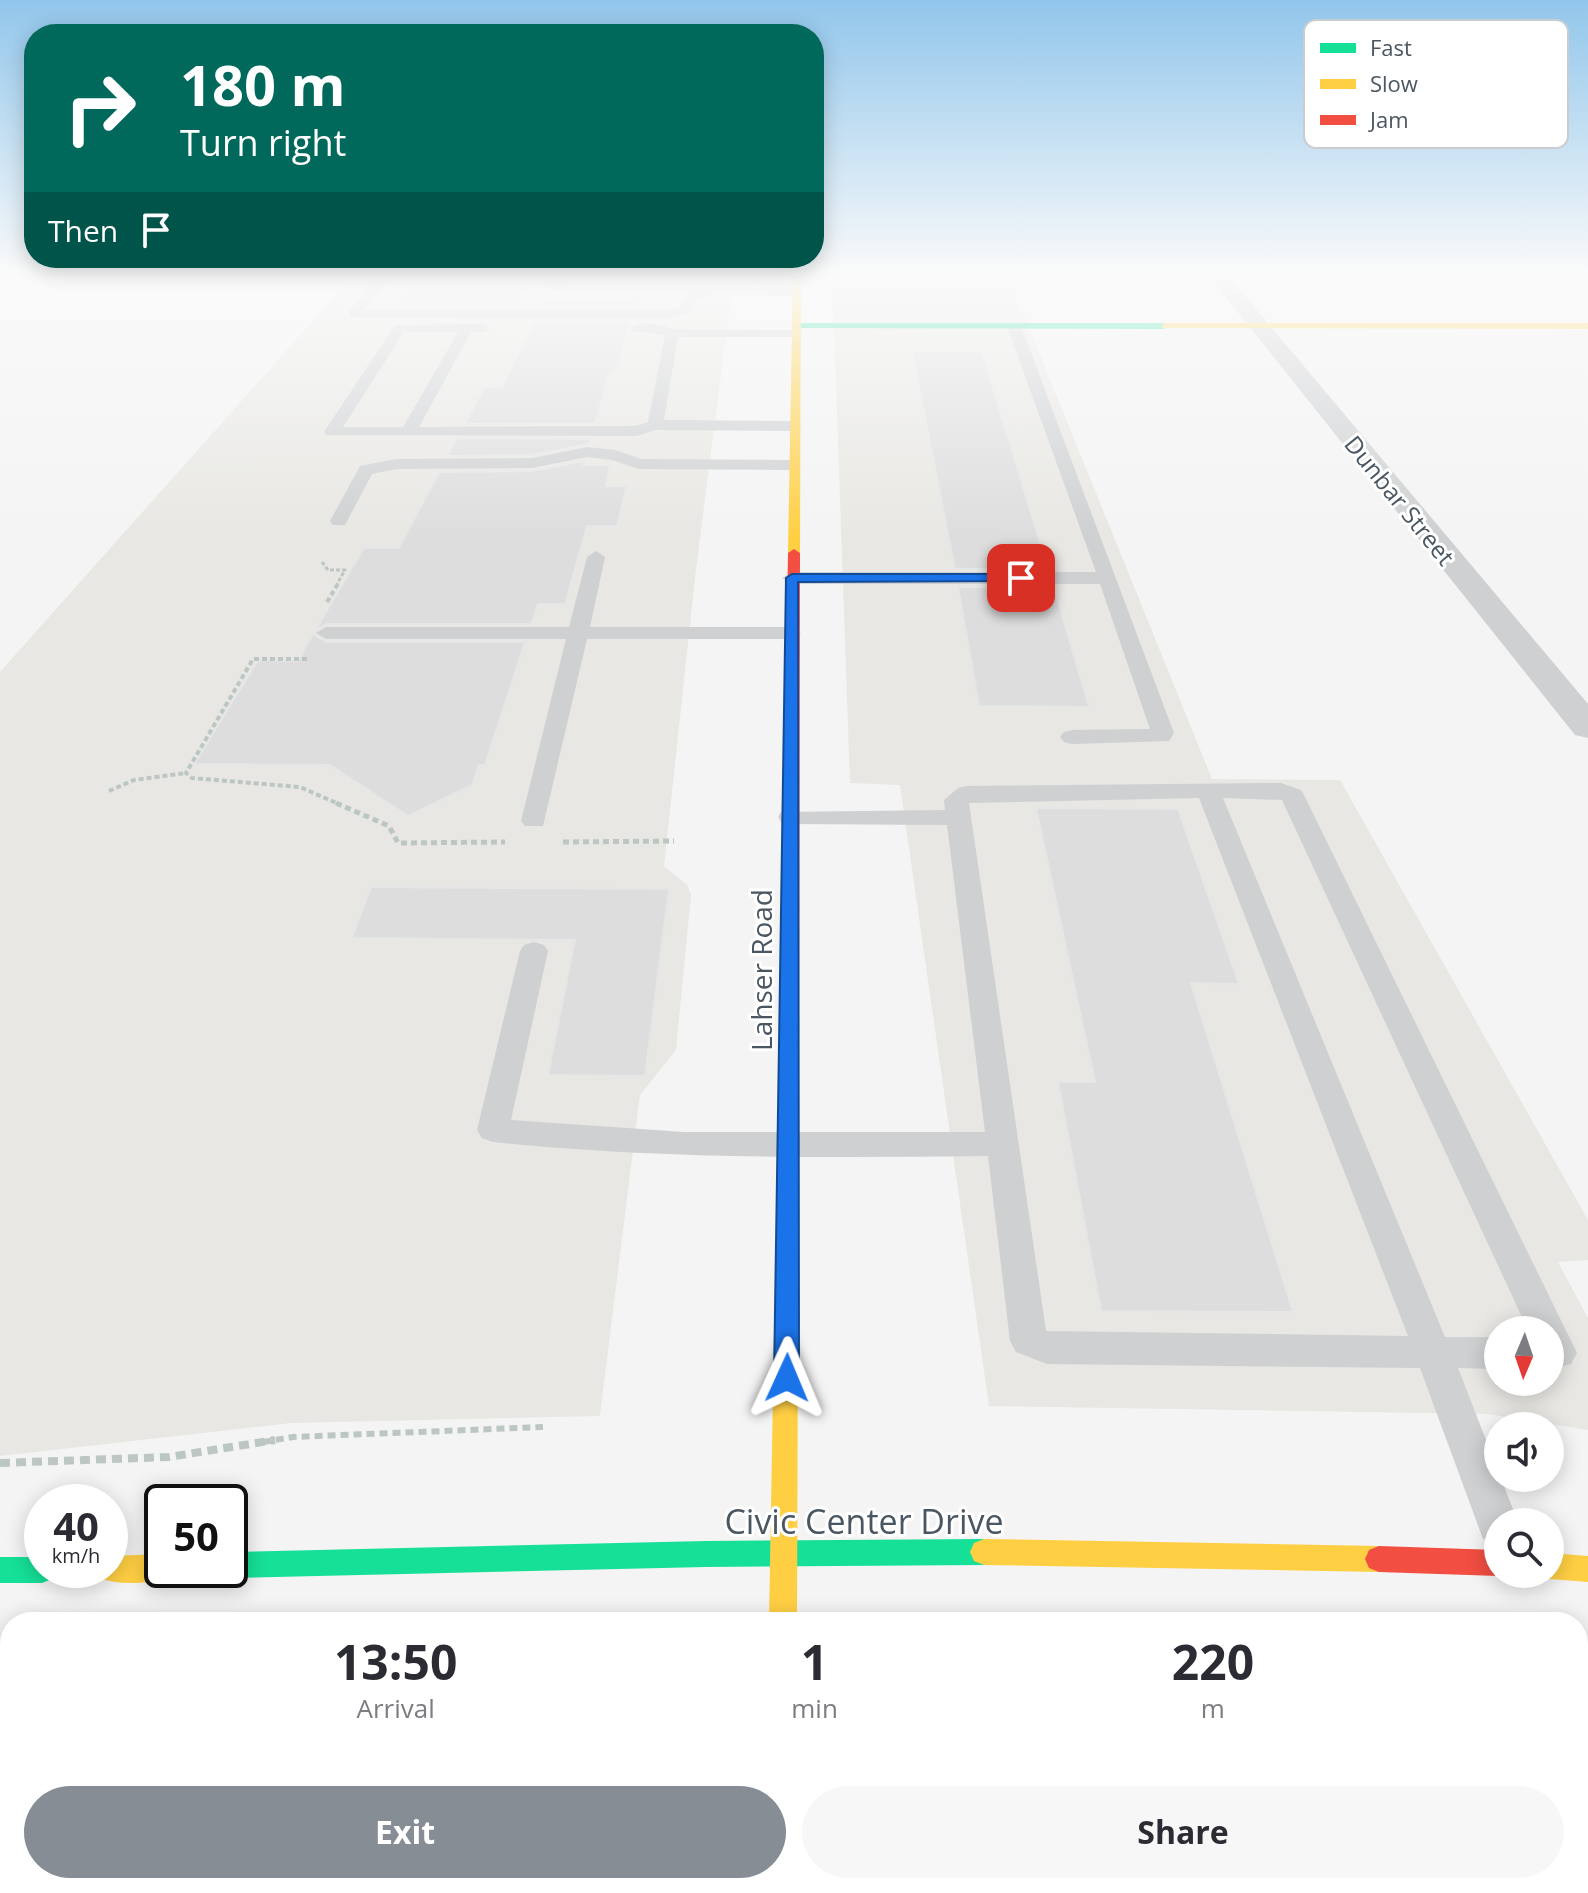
<!DOCTYPE html>
<html lang="en">
<head>
<meta charset="utf-8">
<style>
	:root { --surface:#fff; --page:#f7f7f7; --text:#2b2b33; --muted:#7c7c81; --accent:#868d94 }
	body { margin:0; font-family:"Open Sans",sans-serif; background:var(--page); color:var(--text); height:100vh; display:flex; flex-direction:column; font-size:30px; white-space:nowrap }
	* { box-sizing:border-box; margin:0 }
	p { font-size:26px; color:var(--muted) }
	.icon { flex:none; width:44px; height:44px; fill:none; stroke:currentColor; stroke-width:2; stroke-linecap:round; stroke-linejoin:round }
	.map { position:relative; flex:1; overflow:hidden }
	.side { position:absolute; left:0px; top:1612px; width:1588px; height:282px; display:flex; flex-direction:column; background:var(--surface); border-radius:32px 32px 0 0; box-shadow:0 4px 20px #0003 }
	.side>* { flex:none }
	.banner { position:absolute; left:24px; top:24px; width:800px; height:244px; border-radius:32px; box-shadow:0 4px 20px #0003; background:#00695c; color:#fff; overflow:hidden }
	.needle { width:52px; rotate:182deg }
	.buttons { position:absolute; left:1484px; top:1316px; display:grid; gap:16px }
	.buttons a { display:grid; place-items:center; width:80px; height:80px; border-radius:50%; background:var(--surface); box-shadow:0 4px 20px #0003; font-size:40px }
	.speed { position:absolute; left:24px; top:1484px; display:flex; gap:16px; font-size:40px; font-weight:700; text-align:center }
	.speed>* { display:grid; place-content:center; width:104px; height:104px; border-radius:50%; background:var(--surface); box-shadow:0 4px 20px #0003; line-height:1 }
	.speed small { font-size:20px; font-weight:400 }
	.speed .limit { border:4px solid #111; border-radius:12px; background:#fff; color:#111 }
	.pin { position:absolute; display:grid; place-items:center; width:68px; height:68px; color:#fff; margin:-34px; border-radius:16px; box-shadow:0 4px 12px #0006 }
	.me { position:absolute; width:88px; margin:-44px; rotate:1deg; stroke-linejoin:round; filter:drop-shadow(0 0 6px #0008) }
	.turn { display:flex; align-items:center; gap:28px; height:168px; padding:0 24px; font-size:36px }
	.turn .icon { width:104px; height:104px; stroke-width:2.5 }
	.turn b { display:block; font-size:56px; line-height:68px }
	.then { display:flex; align-items:center; height:76px; padding:0 24px; background:#0003; gap:16px; font-size:30px }
	.eta { display:flex; justify-content:space-evenly; align-items:center; height:136px; text-align:center }
	.eta b { font-size:48px; font-weight:700; line-height:56px }
	.button { display:flex; gap:16px; margin-top:auto; padding:16px 24px }
	.button a { flex:1; height:92px; border-radius:48px; background:var(--accent); color:#fff; font-size:32px; font-weight:700; line-height:92px; text-align:center }
	.button a+a { background:var(--page); color:var(--text) }
	.map>svg:first-child { display:block }
	.commercial { fill:#e8e7e3; fill-rule:evenodd }
	.green { fill:#d9f2e3 }
	.building { fill:#ddddde; stroke:#e5e6e7; stroke-width:2 }
	.lines { fill:none; stroke-linecap:round; stroke-linejoin:round }
	.path-far4 { stroke:#bcc7c4; stroke-width:3; stroke-dasharray:4 2; stroke-linecap:butt }
	.path-far3 { stroke:#bcc7c4; stroke-width:4; stroke-dasharray:5 3; stroke-linecap:butt }
	.path-far2 { stroke:#bcc7c4; stroke-width:5; stroke-dasharray:6 4; stroke-linecap:butt }
	.path-far1 { stroke:#bcc7c4; stroke-width:6; stroke-dasharray:8 5; stroke-linecap:butt }
	.path { stroke:#bcc7c4; stroke-width:8; stroke-dasharray:10 6; stroke-linecap:butt }
	.lane { fill:#ced0d2; fill-rule:evenodd }
	.street { fill:#ced0d2; fill-rule:evenodd }
	.fast { fill:#16e098; fill-rule:evenodd }
	.slow { fill:#ffcf43; fill-rule:evenodd }
	.jam { fill:#f24e42; fill-rule:evenodd }
	.route { fill:#1a73e8; stroke:#114b97; stroke-width:2 }
	.labels { text-anchor:middle; dominant-baseline:central; stroke-width:6; stroke-linejoin:round; paint-order:stroke }
	.far-street-label { font-size:24px; fill:#4a5661; stroke:#fff }
	.street-label { font-size:28px; fill:#4a5661; stroke:#fff }
	.near-street-label { font-size:34px; fill:#4a5661; stroke:#fff }
	.key { fill:#fff; stroke:#c9ccd0; stroke-width:2 }
	.key-label { font-size:22px; fill:#4a5661 }
</style>
</head>
<body>
<div class="map">
<svg width="1588" height="1893" viewBox="0 0 1588 1893">
	<rect width="100%" height="100%" fill="#f4f4f4"/>
	<g class="commercial">
		<polygon points="357,271 628,271 626,280 761,280 757,284 732,290 696,569 664,866 687,885 691,895 676,1050 640,1095 600,1416 291,1423 0,1456 0,672"/>
		<path d="M832,271h174l206,508 128,1 248,440v40l-30,2 30,56v112l-100,-16 -499,-8 -89,-621 -50,-2zM1498,1330h52v52h-52z"/>
		<polygon points="10,1712 10,1884 543,1884 542,1893 0,1893 0,1713"/>
		<polygon points="1578,1726 1588,1726 1588,1893 989,1893 988,1884 1578,1884"/>
	</g>
	<polygon class="green" points="628,271 761,271 761,280 625,280"/>
	<g class="building">
		<polygon points="422,273 537,273 519,307 397,307"/>
		<polygon points="546,296 566,297 638,298 635,307 541,307"/>
		<polygon points="534,321 631,321 615,372 610,372 595,423 465,424 484,387 502,387"/>
		<polygon points="912,351 982,351 1048,569 955,569"/>
		<polygon points="457,438 591,439 589,444 532,455 448,456"/>
		<polygon points="584,461 583,465 610,465 606,486 627,486 617,526 587,526 565,604 538,604 531,624 326,624 316,629 364,548 399,548 439,472 532,471"/>
		<polygon points="958,587 1054,587 1089,707 979,706"/>
		<polygon points="313,634 326,642 525,642 485,765 479,765 472,785 408,816 330,765 194,764 258,660 298,661"/>
		<polygon points="1036,808 1178,809 1239,984 1191,983 1293,1312 1101,1311 1058,1082 1095,1082"/>
		<polygon points="371,887 669,889 645,1076 548,1075 575,940 352,938"/>
	</g>
	<g class="lines">
		<polyline class="path-far4" points="322,562 328,570 345,570 337,584"/>
		<g class="path-far3">
			<polyline points="327,602 339,582"/>
			<polyline points="307,659 253,659 186,773 192,778 300,787 341,805"/>
			<polyline points="109,791 134,780 186,773"/>
		</g>
		<g class="path-far2">
			<polyline points="336,803 389,826 398,843 505,842"/>
			<polyline points="563,842 674,841"/>
		</g>
		<polyline class="path-far1" points="263,1442 293,1437 543,1427"/>
		<polyline class="path" points="0,1463 169,1457 275,1440"/>
		<g class="lane">
			<polygon points="383,271 395,271 364,310 666,310 678,308 687,295 566,294 544,286 543,271 555,271 554,281 568,286 796,288 802,292 796,296 711,295 696,300 687,314 666,318 349,317 349,311"/>
			<polygon points="1009,323 1021,326 1174,733 1169,741 1072,744 1064,742 1060,737 1064,732 1072,730 1150,729 1100,584 792,584 782,578 792,572 1096,572 1007,326"/>
			<path d="M484,324l7,4 -7,4h-13l-52,95 216,-1 13,-4 17,-87 -33,-4 -2,-3c12,-9 30,-3 43,1l127,1 2,3 -7,4h-117l-14,83 129,1 8,5 -8,5 -137,-1 -20,6 -310,-1 -2,-3 71,-107zM404,332h54l-55,95h-60z"/>
			<polygon points="587,447 615,450 641,459 793,460 801,465 793,470 639,469 612,460 587,457 532,468 396,469 372,474 345,525 333,525 330,521 360,466 396,459 532,458"/>
			<polygon points="596,551 605,557 590,627 791,627 801,633 791,639 587,639 543,826 525,826 521,821 566,639 326,639 316,633 326,627 569,627 587,557"/>
			<path d="M1281,783l20,7 3,5 273,558 -6,11 -21,5v-39h-22l-246,-530 -59,-2 222,539h53v32l-40,-1 60,154h-20v22l-15,-5 -63,-171 -373,-4 -31,-12 -6,-11 -22,-185c-166,2 -330,3 -495,-14l-11,-4 -5,-8 43,-179 4,-6 10,-3 10,3 4,6 -37,169 173,12h301l-38,-307 -157,-1 -9,-2 -3,-5 3,-5 164,-2 -1,-10 14,-12 9,-2zM1199,798l209,538 -362,-5 -77,-528z"/>
		</g>
		<polygon class="street" points="1205,271 1224,271 1588,704 1588,738 1575,735"/>
		<g class="fast">
			<polygon points="795,323 1164,323 1168,326 1164,329 792,328"/>
			<polygon points="984,1539 994,1543 998,1552 994,1561 984,1565 706,1567 230,1578 220,1574 218,1570 230,1570 230,1552 706,1541"/>
			<polygon points="0,1557 42,1557 42,1570 56,1570 52,1579 42,1583 0,1583"/>
		</g>
		<g class="slow">
			<polygon points="793,271 801,271 800,553 794,557 788,553"/>
			<polygon points="1164,323 1588,323 1588,329 1161,328"/>
			<polygon points="789,1042 796,1044 799,1049 797,1622 769,1622 779,1049 782,1044"/>
			<polygon points="984,1539 1379,1546 1389,1550 1393,1559 1389,1568 1379,1572 984,1565 974,1561 970,1552 974,1543"/>
			<polygon points="1550,1553 1588,1556 1588,1582 1550,1579 1540,1575 1550,1574"/>
			<path d="M162,1554v16h12l-2,6c-19,8 -53,10 -72,2l-3,-8h13v-14z"/>
			<rect x="767" y="1884" width="32" height="9"/>
		</g>
		<g class="jam">
			<polygon points="794,549 800,553 799,1049 796,1054 782,1054 779,1049 788,553"/>
			<polygon points="1379,1546 1498,1550 1498,1574 1503,1574 1498,1576 1379,1572 1369,1568 1365,1559 1369,1550"/>
		</g>
	</g>
	<linearGradient id="sky" x2="0" y2="1"><stop stop-color="#91c6eb"/><stop offset="0.51" stop-color="#fafafa"/><stop offset="1" stop-color="#fafafa" stop-opacity="0"/></linearGradient>
	<rect width="1588" height="536" fill="url(#sky)"/>
	<polygon class="route" points="1021,574 1026,575 1026,581 798,582 799,1378 795,1385 787,1388 778,1385 774,1378 786,578 792,574"/>
	<g class="labels">
		<g class="far-street-label">
			<text transform="translate(1400 500) rotate(51)">Dunbar Street</text>
		</g>
		<g class="street-label">
			<text transform="translate(761 970) rotate(-90)">Lahser Road</text>
		</g>
		<g class="near-street-label">
			<text x="864" y="1521">Civic Center Drive</text>
		</g>
	</g>
	<rect x="1304" y="20" width="264" height="128" rx="12" class="key"/>
	<rect x="1320" y="43" width="36" height="10" fill="#16e098"/>
	<rect x="1320" y="79" width="36" height="10" fill="#ffcf43"/>
	<rect x="1320" y="115" width="36" height="10" fill="#f24e42"/>
	<g class="key-label">
		<text x="1370" y="56">Fast</text>
		<text x="1370" y="92">Slow</text>
		<text x="1370" y="128">Jam</text>
	</g>
</svg>
<div class="buttons">
<a><svg class="needle" viewBox="-14 -14 28 28"><path d="M0-13l5 13h-10z" fill="#e53935"/><path d="M0 13l5-13h-10z" fill="#7c7c81"/></svg></a>
<a><svg class="icon" aria-label="sound" viewBox="0 0 24 24"><path d="M4 9h4l5-4v14l-5-4H4zM17 9q2 3 0 6"/></svg></a>
<a><svg class="icon" aria-label="search" viewBox="0 0 24 24"><circle cx="10" cy="10" r="6"/><path d="M15 15l6 6"/></svg></a>
</div>
<div class="speed"><div>40<small>km/h</small></div><div class="limit">50</div></div>
<div class="pin" style="left:1021px;top:578px;background:#d93025"><svg class="icon" aria-label="arrive" viewBox="0 0 24 24"><path d="M6 21V4h12l-3 4 3 4H6"/></svg></div>
<svg class="me" style="left:787px;top:1378px" viewBox="-20 -20 40 40"><path d="M0-17L14 15 0 8-14 15z" fill="#1a73e8" stroke="#fff" stroke-width="4"/></svg>
<div class="banner">
<div class="turn"><svg class="icon" aria-label="right" viewBox="0 0 24 24"><path d="M7 20v-9h11M14 6l5 5-5 5"/></svg><div><b>180 m</b>Turn right</div></div>
<div class="then">Then<svg class="icon" aria-label="arrive" viewBox="0 0 24 24"><path d="M6 21V4h12l-3 4 3 4H6"/></svg></div>
</div>
<section class="side">
<div class="eta">
<div><b>13:50</b><p>Arrival</p></div>
<div><b>1</b><p>min</p></div>
<div><b>220</b><p>m</p></div>
</div>
<div class="button"><a>Exit</a><a>Share</a></div>
</section>
</div>
</body>
</html>
